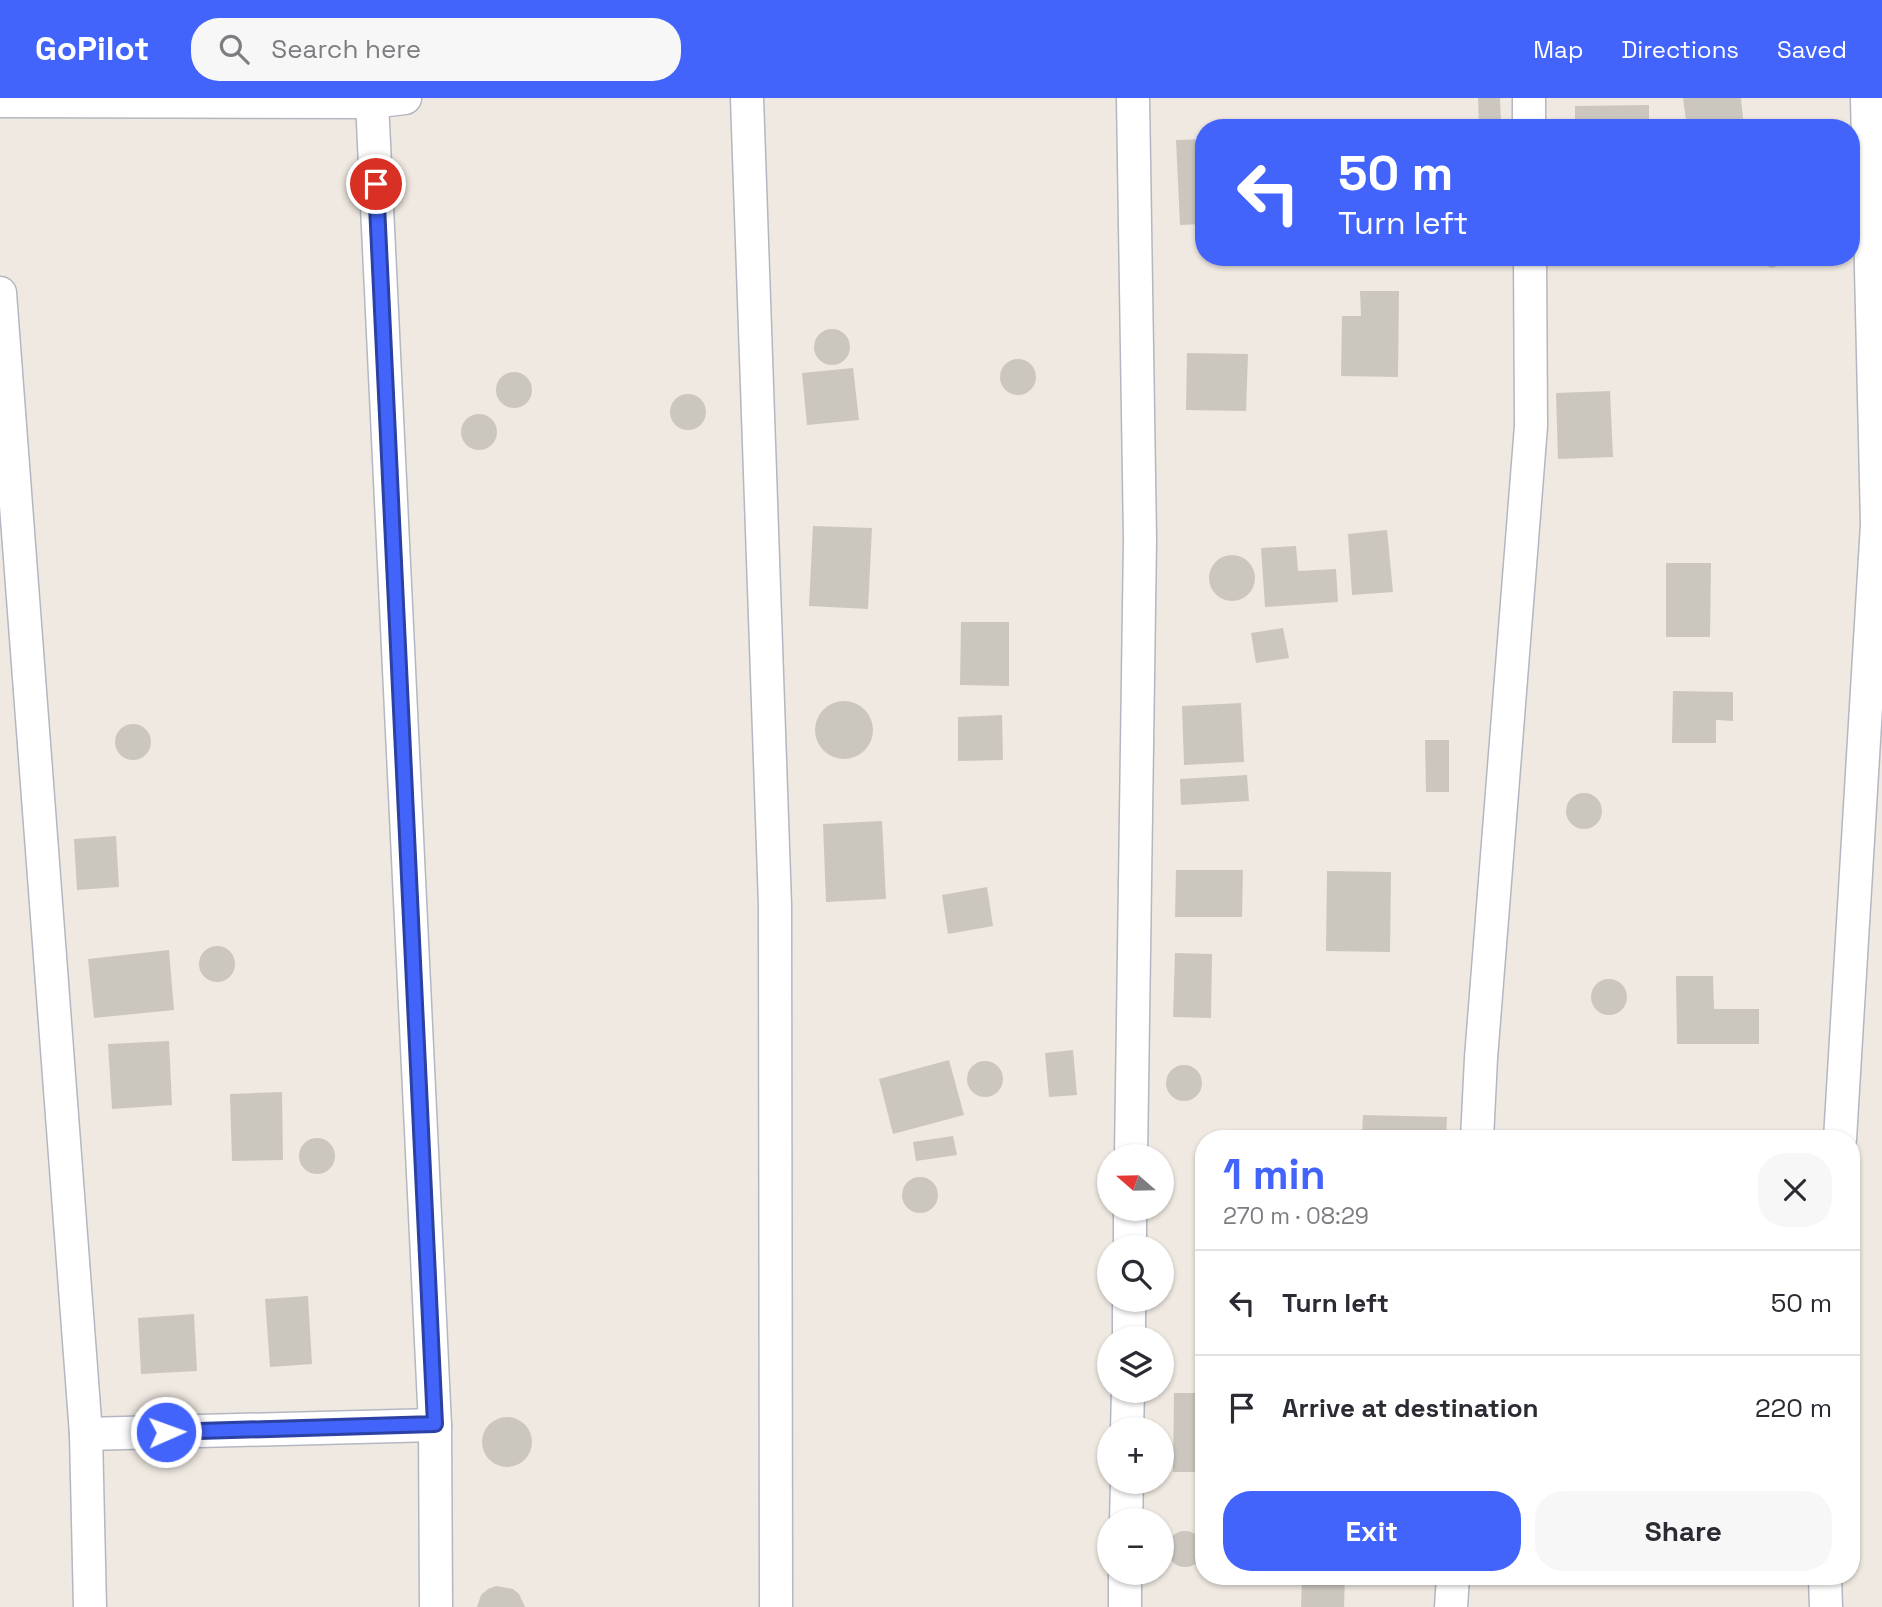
<!DOCTYPE html>
<html lang="en">
<head>
<meta charset="utf-8">
<style>
	:root { --surface:#fff; --page:#f7f7f7; --text:#2b2b33; --muted:#7c7c81; --line:#e1e1e2; --accent:#4264fb }
	body { margin:0; font-family:"Space Grotesk",sans-serif; background:var(--page); color:var(--text); height:100vh; display:flex; flex-direction:column; font-size:26px; white-space:nowrap }
	* { box-sizing:border-box; margin:0 }
	p { font-size:23px; color:var(--muted) }
	.icon { flex:none; width:38px; height:38px; fill:none; stroke:currentColor; stroke-width:2; stroke-linecap:round; stroke-linejoin:round }
	.map { position:relative; flex:1; overflow:hidden }
	.panel { position:absolute; left:1195px; top:1032px; width:665px; height:455px; display:flex; flex-direction:column; background:var(--surface); border-radius:28px; box-shadow:0 2px 5px #0004 }
	.panel>* { flex:none }
	.guide { position:absolute; left:1195px; top:21px; width:665px; height:147px; border-radius:28px; box-shadow:0 2px 5px #0004; background:#4264fb; color:#fff; overflow:hidden }
	.needle { width:46px; rotate:290deg }
	.fabs { position:absolute; left:1097px; top:1046px; display:grid; gap:14px }
	.fabs a { display:grid; place-items:center; width:77px; height:77px; border-radius:50%; background:var(--surface); box-shadow:0 2px 5px #0004; font-size:35px }
	.pin { position:absolute; display:grid; place-items:center; width:60px; height:60px; color:#fff; margin:-30px; border:4px solid #fff; border-radius:50%; box-shadow:0 2px 7px #0007 }
	.me { position:absolute; width:77px; margin:-38px; rotate:88deg; stroke-linejoin:round; filter:drop-shadow(0 0 5px #0008) }
	.turn { display:flex; align-items:center; gap:24px; height:147px; padding:0 28px; font-size:32px }
	.turn .icon { width:91px; height:91px; stroke-width:2.5 }
	.turn b { display:block; font-size:49px; line-height:60px }
	.round { display:grid; place-items:center; flex:none; width:74px; height:74px; border-radius:28px; background:var(--page) }
	.overview { display:flex; align-items:center; justify-content:space-between; height:119px; padding:0 28px }
	h1 { font-size:42px; font-weight:800; line-height:52px; color:var(--accent) }
	.action { display:flex; gap:14px; margin-top:auto; padding:14px 28px }
	.action a { flex:1; height:80px; border-radius:28px; background:var(--accent); color:#fff; font-size:28px; font-weight:800; line-height:80px; text-align:center }
	.action a+a { background:var(--page); color:var(--text) }
	ul { padding:0; list-style:none }
	li { display:flex; align-items:center; gap:21px; height:105px; padding:0 28px; border-top:2px solid var(--line) }
	li div { flex:1 }
	li b { display:block; font-size:26px }
	li em { font-style:normal }
	header { display:flex; align-items:center; gap:42px; box-sizing:border-box; height:98px; padding:0 35px; background:var(--accent); color:#fff }
	header strong { font-size:33px }
	nav { display:flex; gap:38px; margin-inline-start:auto; font-size:24px }
	.search { width:490px; height:63px; background:var(--page); display:flex; align-items:center; gap:18px; box-sizing:border-box; padding:0 24px; border-radius:28px; color:var(--muted); font-size:26px }
	.map>svg:first-child { display:block }
	.building { fill:#cbc7bf }
	.lines { fill:none; stroke-linecap:round; stroke-linejoin:round }
	.minor-casing { stroke:#b4b7c1; stroke-width:35 }
	.minor { stroke:#fff; stroke-width:32 }
	.route-casing { stroke:#2b41a3; stroke-width:18 }
	.route { stroke:#4264fb; stroke-width:12 }
</style>
</head>
<body>
<header>
<strong>GoPilot</strong>
<div class="search"><svg class="icon" aria-label="search" viewBox="0 0 24 24"><circle cx="10" cy="10" r="6"/><path d="M15 15l6 6"/></svg>Search here</div>
<nav><a>Map</a><a>Directions</a><a>Saved</a></nav>
</header>
<div class="map">
<svg width="1882" height="1509" viewBox="0 0 1882 1509">
	<rect width="100%" height="100%" fill="#efe9e1"/>
	<g class="building">
		<polygon points="1478,0 1500,0 1501,25 1479,26"/>
		<polygon points="1683,0 1741,0 1744,30 1687,30"/>
		<polygon points="1649,7 1649,30 1575,30 1575,8"/>
		<polygon points="1204,41 1204,126 1180,127 1176,42"/>
		<polygon points="1758,159 1787,159 1781,167 1772,170 1763,167"/>
		<polygon points="1360,193 1399,193 1398,279 1341,278 1342,218 1361,218"/>
		<circle cx="832" cy="249" r="18"/>
		<polygon points="1187,255 1248,256 1246,313 1186,312"/>
		<circle cx="1018" cy="279" r="18"/>
		<polygon points="853,270 859,322 807,327 802,275"/>
		<circle cx="514" cy="292" r="18"/>
		<polygon points="1610,293 1613,359 1558,361 1556,295"/>
		<circle cx="688" cy="314" r="18"/>
		<circle cx="479" cy="334" r="18"/>
		<polygon points="813,428 872,430 868,511 809,508"/>
		<polygon points="1387,432 1393,494 1352,497 1348,436"/>
		<polygon points="1296,448 1298,473 1336,471 1338,504 1265,509 1261,450"/>
		<circle cx="1232" cy="480" r="23"/>
		<polygon points="1666,465 1711,465 1710,539 1666,539"/>
		<polygon points="961,524 1009,524 1009,588 960,587"/>
		<polygon points="1283,530 1289,560 1256,565 1251,535"/>
		<polygon points="1673,593 1733,594 1733,623 1716,622 1716,645 1672,645"/>
		<circle cx="844" cy="632" r="29"/>
		<polygon points="1241,605 1244,664 1184,667 1182,608"/>
		<polygon points="1002,617 1003,662 958,663 958,619"/>
		<circle cx="133" cy="644" r="18"/>
		<polygon points="1425,642 1449,642 1449,694 1426,694"/>
		<polygon points="1247,677 1249,703 1181,707 1180,681"/>
		<circle cx="1584" cy="713" r="18"/>
		<polygon points="882,723 886,801 826,804 823,726"/>
		<polygon points="116,738 119,789 77,792 74,741"/>
		<polygon points="1176,772 1243,772 1242,819 1175,819"/>
		<polygon points="1327,773 1391,774 1390,854 1326,853"/>
		<polygon points="987,789 993,828 948,836 942,797"/>
		<circle cx="217" cy="866" r="18"/>
		<polygon points="169,852 174,912 94,920 88,861"/>
		<polygon points="1175,855 1212,856 1211,920 1173,919"/>
		<polygon points="1676,878 1713,878 1714,911 1759,911 1759,946 1677,946"/>
		<circle cx="1609" cy="899" r="18"/>
		<polygon points="169,943 172,1007 112,1011 108,946"/>
		<polygon points="1073,952 1077,997 1049,999 1045,955"/>
		<polygon points="949,962 964,1017 893,1036 879,981"/>
		<circle cx="985" cy="981" r="18"/>
		<circle cx="1184" cy="985" r="18"/>
		<polygon points="282,994 283,1062 232,1063 230,996"/>
		<polygon points="1363,1017 1447,1019 1446,1041 1395,1041 1395,1036 1362,1036"/>
		<polygon points="953,1038 957,1057 916,1063 913,1044"/>
		<circle cx="317" cy="1058" r="18"/>
		<circle cx="920" cy="1097" r="18"/>
		<polygon points="308,1198 312,1266 270,1269 265,1201"/>
		<polygon points="194,1216 197,1273 141,1276 138,1220"/>
		<polygon points="1174,1295 1204,1295 1204,1374 1173,1374"/>
		<circle cx="507" cy="1344" r="25"/>
		<circle cx="1185" cy="1451" r="18"/>
		<polygon points="1302,1479 1345,1479 1344,1509 1301,1509"/>
		<polygon points="496,1488 513,1491 519,1496 525,1509 477,1509 481,1497 488,1491"/>
	</g>
	<g class="lines">
		<defs>
			<g id="minor">
				<polyline points="747,0 775,807 776,1509"/>
				<polyline points="1529,0 1529,30"/>
				<polyline points="0,3 372,4 405,0"/>
				<polyline points="372,4 435,1327 436,1509"/>
				<polyline points="0,195 86,1336 90,1509"/>
				<polyline points="1477,1041 1481,960 1531,328 1530,159"/>
				<polyline points="1840,1041 1877,426 1867,0"/>
				<polyline points="1131,1059 1140,441 1133,0"/>
				<polyline points="1130,1150 1130,1111"/>
				<polyline points="1129,1241 1129,1202"/>
				<polyline points="1127,1332 1128,1293"/>
				<polyline points="86,1336 435,1327"/>
				<polyline points="1126,1423 1127,1384"/>
				<polyline points="1825,1479 1826,1509"/>
				<polyline points="1125,1509 1125,1475"/>
				<polyline points="1451,1509 1453,1479"/>
			</g>
		</defs>
		<use href="#minor" class="minor-casing"/>
		<use href="#minor" class="minor"/>
	</g>
	<g class="lines">
		<defs>
			<polyline id="route" points="166,1334 435,1326 376,86"/>
		</defs>
		<use href="#route" class="route-casing"/>
		<use href="#route" class="route"/>
	</g>
</svg>
<div class="fabs">
<a><svg class="needle" viewBox="-14 -14 28 28"><path d="M0-13l5 13h-10z" fill="#e53935"/><path d="M0 13l5-13h-10z" fill="#7c7c81"/></svg></a>
<a><svg class="icon" aria-label="search" viewBox="0 0 24 24"><circle cx="10" cy="10" r="6"/><path d="M15 15l6 6"/></svg></a>
<a><svg class="icon" aria-label="layers" viewBox="0 0 24 24"><path d="M12 4l9 5-9 5-9-5zM3 14l9 5 9-5"/></svg></a>
<a>+</a>
<a>−</a>
</div>
<div class="pin" style="left:376px;top:86px;background:#d93025"><svg class="icon" aria-label="arrive" viewBox="0 0 24 24"><path d="M6 21V4h12l-3 4 3 4H6"/></svg></div>
<svg class="me" style="left:166px;top:1334px" viewBox="-20 -20 40 40"><circle r="17" fill="#4264fb" stroke="#fff" stroke-width="3"/><path d="M0-11L8 9 0 5-8 9z" fill="#fff"/></svg>
<div class="guide">
<div class="turn"><svg class="icon" aria-label="left" viewBox="0 0 24 24"><path d="M17 20v-9H6M10 6l-5 5 5 5"/></svg><div><b>50 m</b>Turn left</div></div>
</div>
<section class="panel">
<div class="overview"><div><h1>1 min</h1><p>270 m · 08:29</p></div><a class="round"><svg class="icon" aria-label="close" viewBox="0 0 24 24"><path d="M6 6l12 12M18 6L6 18"/></svg></a></div>
<ul>
<li><svg class="icon" aria-label="left" viewBox="0 0 24 24"><path d="M17 20v-9H6M10 6l-5 5 5 5"/></svg><div><b>Turn left</b></div><em>50 m</em></li>
<li><svg class="icon" aria-label="arrive" viewBox="0 0 24 24"><path d="M6 21V4h12l-3 4 3 4H6"/></svg><div><b>Arrive at destination</b></div><em>220 m</em></li>
</ul>
<div class="action"><a>Exit</a><a>Share</a></div>
</section>
</div>
</body>
</html>
